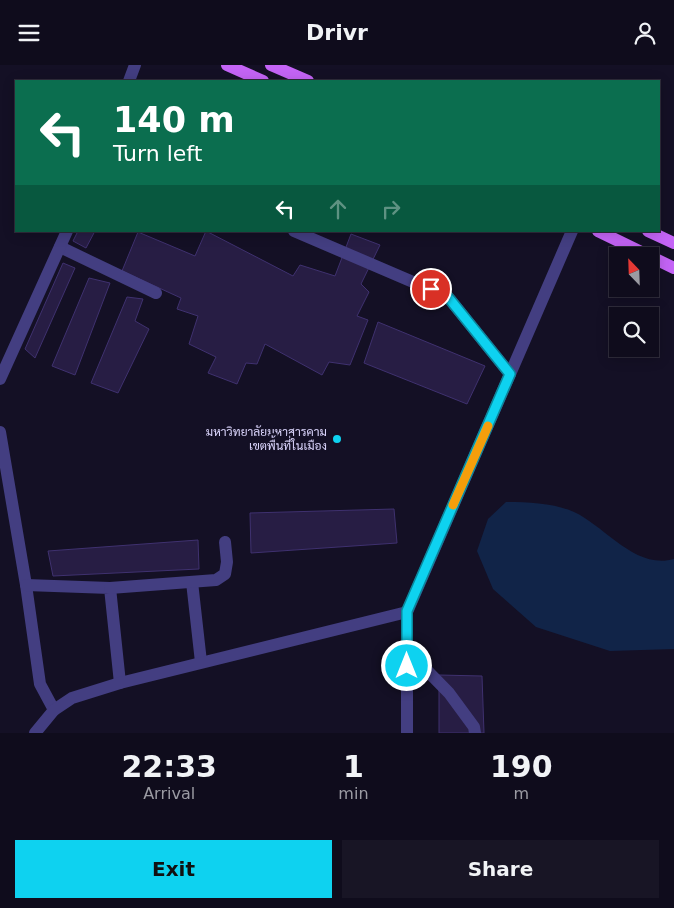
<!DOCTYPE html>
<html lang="en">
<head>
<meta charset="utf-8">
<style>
	:root { --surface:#0f0c1c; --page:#181525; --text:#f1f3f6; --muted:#9b9ba3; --line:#2f2c3b; --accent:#0ed2f0 }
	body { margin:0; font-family:"DejaVu Sans",Sarabun,sans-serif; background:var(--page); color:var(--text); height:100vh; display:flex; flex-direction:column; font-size:19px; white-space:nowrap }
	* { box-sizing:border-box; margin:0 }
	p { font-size:16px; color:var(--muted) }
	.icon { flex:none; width:28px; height:28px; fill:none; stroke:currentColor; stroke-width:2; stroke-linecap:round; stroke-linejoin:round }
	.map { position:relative; height:668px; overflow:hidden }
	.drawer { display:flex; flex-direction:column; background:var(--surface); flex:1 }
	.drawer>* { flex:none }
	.guide { position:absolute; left:15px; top:15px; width:645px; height:152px; border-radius:0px; box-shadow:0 2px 12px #0003,0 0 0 1px var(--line); background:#0b6e4f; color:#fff; overflow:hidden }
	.needle { width:32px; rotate:337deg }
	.buttons { position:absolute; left:609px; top:182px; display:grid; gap:10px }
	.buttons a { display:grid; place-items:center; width:50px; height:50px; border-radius:0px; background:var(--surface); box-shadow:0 2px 12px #0003,0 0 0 1px var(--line); font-size:25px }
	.pin { position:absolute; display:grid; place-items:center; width:42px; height:42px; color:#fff; margin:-21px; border:2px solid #fff; border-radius:50%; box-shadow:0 1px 5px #0007 }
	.me { position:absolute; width:55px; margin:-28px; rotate:0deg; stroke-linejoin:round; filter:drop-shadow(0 0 4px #0008) }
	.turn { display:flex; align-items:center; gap:18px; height:105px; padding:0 15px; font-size:22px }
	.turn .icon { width:65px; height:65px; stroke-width:2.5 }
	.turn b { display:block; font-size:35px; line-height:42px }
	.lanes { display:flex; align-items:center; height:48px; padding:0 15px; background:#0003; justify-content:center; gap:25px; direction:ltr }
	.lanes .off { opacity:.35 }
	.eta { display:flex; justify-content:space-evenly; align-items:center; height:85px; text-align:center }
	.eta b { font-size:30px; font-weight:700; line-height:35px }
	.cta { display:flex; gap:10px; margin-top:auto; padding:10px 15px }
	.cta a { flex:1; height:58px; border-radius:0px; background:var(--accent); color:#111; font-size:20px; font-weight:700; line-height:58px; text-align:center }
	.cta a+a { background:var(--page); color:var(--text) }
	header { display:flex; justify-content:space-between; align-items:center; height:65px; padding:0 15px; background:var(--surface); font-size:22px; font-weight:700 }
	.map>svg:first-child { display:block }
	.water { fill:#112448 }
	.building { fill:#271d44; stroke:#3f316f }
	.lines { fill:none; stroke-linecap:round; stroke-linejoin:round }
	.minor { stroke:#433e81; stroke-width:12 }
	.major { stroke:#c464f6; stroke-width:12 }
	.route-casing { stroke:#09889c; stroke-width:12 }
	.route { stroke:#0ed2f0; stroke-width:9 }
	.slow { stroke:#f59e0b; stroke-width:9 }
	.poi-dot { fill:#0ed2f0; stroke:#141025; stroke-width:2 }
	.labels { text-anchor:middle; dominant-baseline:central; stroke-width:4.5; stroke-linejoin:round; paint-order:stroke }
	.poi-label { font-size:12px; fill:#dcd6fd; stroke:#141025; text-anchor:end }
</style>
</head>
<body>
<header><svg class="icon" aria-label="menu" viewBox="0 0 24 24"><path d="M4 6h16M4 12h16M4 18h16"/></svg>Drivr<svg class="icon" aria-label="person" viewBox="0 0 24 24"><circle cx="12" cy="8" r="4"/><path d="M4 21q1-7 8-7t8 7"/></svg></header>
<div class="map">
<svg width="674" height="668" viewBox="0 0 674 668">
	<rect width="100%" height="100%" fill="#141025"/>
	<path class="water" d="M506,437c21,0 48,1 68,10 31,14 61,58 100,47v90l-64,2 -74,-24 -43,-38 -16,-38 11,-32z"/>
	<g class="building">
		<polygon points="78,166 95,166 86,183 73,176"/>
		<polygon points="206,166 293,211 300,200 335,211 351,169 380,180 361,219 369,227 357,251 368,255 350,300 329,297 322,310 265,279 257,299 246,298 237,319 208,308 216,292 189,279 198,251 177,244 181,233 122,206 138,167 195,191"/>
		<polygon points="63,198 75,203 35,293 25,284"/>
		<polygon points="89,213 110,218 75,310 52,301"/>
		<polygon points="127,232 143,234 135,256 149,264 118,328 91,318"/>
		<polygon points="378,257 485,301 467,339 364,298"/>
		<polygon points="394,444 397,478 251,488 250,448"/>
		<polygon points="198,475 199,504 53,511 48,486"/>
		<polygon points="439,610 482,611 484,668 439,668"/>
	</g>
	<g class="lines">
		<g class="minor">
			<polyline points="129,16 135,0"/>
			<polyline points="294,166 448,232 510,309"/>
			<polyline points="60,182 156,228"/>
			<polyline points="0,314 67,166"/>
			<polyline points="0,367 26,520 40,619 54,645"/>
			<polyline points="192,517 201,597"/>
			<polyline points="26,520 110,523 120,618"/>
			<polyline points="110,523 216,515 225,509 227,497 225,477"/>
			<polyline points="407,585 449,628 474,662 475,668"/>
			<polyline points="35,668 54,645 72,633 120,618 407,547"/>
			<polyline points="407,668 407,547 572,166"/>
		</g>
		<g class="major">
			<polyline points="227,0 263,16"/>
			<polyline points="271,0 308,16"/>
			<polyline points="598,166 674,203"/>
			<polyline points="648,166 674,178"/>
		</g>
	</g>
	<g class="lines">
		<defs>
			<polyline id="route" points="407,601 407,546 510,309 448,232 431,224"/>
		</defs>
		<use href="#route" class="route-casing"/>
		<use href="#route" class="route"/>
		<polyline class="slow" points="453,440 488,361"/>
	</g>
	<circle class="poi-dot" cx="337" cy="374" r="5"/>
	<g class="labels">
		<g class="poi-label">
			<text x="327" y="367">มหาวิทยาลัยมหาสารคาม<tspan x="327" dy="14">เขตพื้นที่ในเมือง</tspan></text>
		</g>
	</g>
</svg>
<div class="buttons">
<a><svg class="needle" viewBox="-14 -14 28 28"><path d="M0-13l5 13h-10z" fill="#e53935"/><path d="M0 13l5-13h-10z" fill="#9b9ba3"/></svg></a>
<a><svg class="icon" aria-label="search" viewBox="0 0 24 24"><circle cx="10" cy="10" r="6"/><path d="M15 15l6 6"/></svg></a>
</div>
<div class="pin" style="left:431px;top:224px;background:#d93025"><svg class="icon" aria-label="arrive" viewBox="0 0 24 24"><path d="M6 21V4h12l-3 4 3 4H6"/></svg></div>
<svg class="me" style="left:407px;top:601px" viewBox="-20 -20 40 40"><circle r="17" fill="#0ed2f0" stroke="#fff" stroke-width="3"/><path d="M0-11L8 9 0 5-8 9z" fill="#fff"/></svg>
<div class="guide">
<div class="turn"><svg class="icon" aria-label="left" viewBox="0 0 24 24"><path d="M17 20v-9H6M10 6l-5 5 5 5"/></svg><div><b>140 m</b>Turn left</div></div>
<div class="lanes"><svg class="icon" aria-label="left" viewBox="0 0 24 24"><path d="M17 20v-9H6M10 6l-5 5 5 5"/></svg><svg class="icon off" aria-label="ahead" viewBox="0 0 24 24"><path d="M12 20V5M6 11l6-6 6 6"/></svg><svg class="icon off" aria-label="right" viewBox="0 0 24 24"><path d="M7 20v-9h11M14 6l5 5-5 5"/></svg></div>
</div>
</div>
<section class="drawer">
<div class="eta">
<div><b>22:33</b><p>Arrival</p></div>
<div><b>1</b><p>min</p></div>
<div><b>190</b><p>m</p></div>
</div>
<div class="cta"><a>Exit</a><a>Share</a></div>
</section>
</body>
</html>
